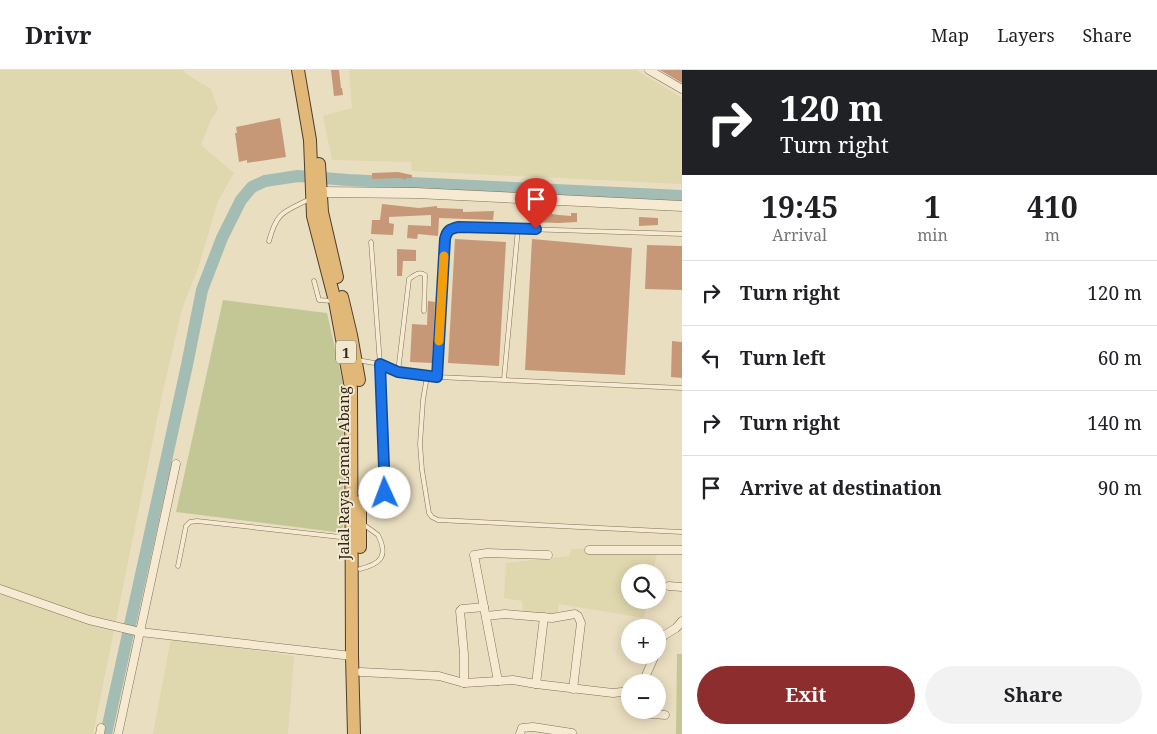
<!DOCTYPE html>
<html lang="en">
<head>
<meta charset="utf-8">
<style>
	:root { --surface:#fff; --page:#f2f2f2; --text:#202124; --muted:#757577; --line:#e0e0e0; --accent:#8d2d2e }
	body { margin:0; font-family:"Noto Serif",serif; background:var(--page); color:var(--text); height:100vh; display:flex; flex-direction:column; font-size:19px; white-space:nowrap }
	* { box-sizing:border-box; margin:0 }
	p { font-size:16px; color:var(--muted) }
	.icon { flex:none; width:28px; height:28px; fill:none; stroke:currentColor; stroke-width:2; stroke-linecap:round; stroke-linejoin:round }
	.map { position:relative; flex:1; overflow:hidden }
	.side { display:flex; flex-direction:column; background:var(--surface); width:475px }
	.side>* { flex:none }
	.top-card { background:#202124; color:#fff; overflow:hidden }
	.tools { position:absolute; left:621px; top:494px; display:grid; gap:10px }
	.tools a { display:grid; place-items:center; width:45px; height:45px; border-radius:50%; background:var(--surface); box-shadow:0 2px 12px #0003; font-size:25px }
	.pin { position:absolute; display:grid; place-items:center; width:42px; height:42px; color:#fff; margin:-51px -21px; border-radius:50% 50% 50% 0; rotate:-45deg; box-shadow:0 0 5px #0007 }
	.pin .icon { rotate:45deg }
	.me { position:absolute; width:55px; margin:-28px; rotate:358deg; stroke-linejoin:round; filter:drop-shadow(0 0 4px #0008) }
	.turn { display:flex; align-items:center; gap:18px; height:105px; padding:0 15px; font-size:22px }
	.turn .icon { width:65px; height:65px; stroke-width:2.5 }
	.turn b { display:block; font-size:35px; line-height:42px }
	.eta { display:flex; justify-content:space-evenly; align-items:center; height:85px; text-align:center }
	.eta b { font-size:30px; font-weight:700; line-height:35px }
	.action { display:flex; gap:10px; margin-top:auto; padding:10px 15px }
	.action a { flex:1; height:58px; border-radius:30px; background:var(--accent); color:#fff; font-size:20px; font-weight:700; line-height:58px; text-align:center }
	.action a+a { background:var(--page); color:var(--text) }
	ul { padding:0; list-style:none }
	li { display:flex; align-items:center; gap:15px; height:65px; padding:0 15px; border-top:1px solid var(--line) }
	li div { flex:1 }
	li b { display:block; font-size:19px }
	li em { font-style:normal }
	header { display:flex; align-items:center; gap:30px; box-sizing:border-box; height:70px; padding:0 25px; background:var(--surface); border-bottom:1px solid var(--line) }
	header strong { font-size:24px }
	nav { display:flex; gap:28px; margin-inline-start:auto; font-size:18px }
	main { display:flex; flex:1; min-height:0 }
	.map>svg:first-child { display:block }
	.farmland { fill:#dfd7ae }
	.green { fill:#c2c795 }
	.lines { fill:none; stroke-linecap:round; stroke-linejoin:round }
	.river { stroke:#a3bdb5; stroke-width:12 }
	.building { fill:#c69878 }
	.service-casing { stroke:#826f59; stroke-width:5 }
	.minor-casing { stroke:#826f59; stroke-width:9 }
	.tertiary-casing { stroke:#826f59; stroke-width:11 }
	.trunk-casing { stroke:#503d2d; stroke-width:14 }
	.service { stroke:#f6ebd2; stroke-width:4 }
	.minor { stroke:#f6ebd2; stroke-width:8 }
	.tertiary { stroke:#f6ebd2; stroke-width:10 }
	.trunk { stroke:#e1b877; stroke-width:12 }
	.route-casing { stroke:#114b97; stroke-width:12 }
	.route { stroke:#1a73e8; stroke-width:9 }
	.slow { stroke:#f59e0b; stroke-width:9 }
	.labels { text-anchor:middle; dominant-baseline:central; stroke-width:4; stroke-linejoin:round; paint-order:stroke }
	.shield { fill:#f2e8cf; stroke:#6c6152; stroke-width:1 }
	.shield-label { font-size:14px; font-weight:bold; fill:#33271d }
	.street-label { font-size:15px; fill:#33271d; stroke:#f2e8cf }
</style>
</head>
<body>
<header>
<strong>Drivr</strong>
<nav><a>Map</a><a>Layers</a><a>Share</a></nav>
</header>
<main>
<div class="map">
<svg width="682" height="664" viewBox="0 0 682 664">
	<rect width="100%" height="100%" fill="#eadec0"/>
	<g class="farmland">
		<polygon points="0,0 183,0 186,4 211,19 218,39 211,50 201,75 234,103 218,131 199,195 182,239 161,330 93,664 0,664"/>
		<polygon points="349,0 636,0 682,28 682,114 412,101 411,92 332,90 323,46 352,38"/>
		<polygon points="658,478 653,502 630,502 630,530 647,530 644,548 559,534 556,550 523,541 522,531 504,528 506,493 569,486 572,479"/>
		<polygon points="171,568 294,586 288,664 153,664"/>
	</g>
	<g class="green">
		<polygon points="223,230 327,243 344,318 343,463 176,442"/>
		<polygon points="677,584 682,584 682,664 676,664"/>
	</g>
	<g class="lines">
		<polyline class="river" points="106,664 187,295 202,220 222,168 241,130 252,117 265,111 298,106 348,110 682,126"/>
	</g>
	<g class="building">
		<polygon points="331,0 339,0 341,18 342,18 343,25 334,26"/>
		<polygon points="660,0 682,0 682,13"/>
		<polygon points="280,48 286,87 247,93 247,90 239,92 235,63 237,63 236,57"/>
		<polygon points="398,102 412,105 412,108 406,108 406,110 400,108 372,109 372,103"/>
		<polygon points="382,134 419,138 437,136 437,138 463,139 463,142 494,141 493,150 439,148 438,166 418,164 417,169 407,168 408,155 431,156 431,145 389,147 389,153 394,154 393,165 371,164 372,150 380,150"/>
		<polygon points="532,139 552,140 552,144 559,145 571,146 571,143 577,143 577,152 559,153 531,152"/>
		<polygon points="639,147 658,148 658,155 639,156"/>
		<polygon points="455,169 506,172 499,296 448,293"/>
		<polygon points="532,169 632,178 625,305 525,300"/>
		<polygon points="647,175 682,176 682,220 645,219"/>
		<polygon points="397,179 416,180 416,191 403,191 402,206 397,206"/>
		<polygon points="428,231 435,232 432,293 410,292 412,254 427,255"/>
		<polygon points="672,271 682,272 682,308 671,307"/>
	</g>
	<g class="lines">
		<defs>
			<g id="service">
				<path d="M269,171c8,-30 15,-29 41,-42"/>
				<polyline points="371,172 380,294 385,423"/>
				<polyline points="314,211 319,230 332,231"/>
				<polyline points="357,290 380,294 398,302 437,307 682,318"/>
				<path d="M398,302l11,-93c6,-4 10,-8 16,-4l-1,36"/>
				<polyline points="427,306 423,330 420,374 422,400 429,443 432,447 438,450 682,462"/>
				<polyline points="437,307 445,169 450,159 458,157 682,164"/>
				<polyline points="504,309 518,158"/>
				<polyline points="178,496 186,456 190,452 197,451 349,468"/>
				<path d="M360,499c20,-5 29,-12 18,-34l-15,-11"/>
			</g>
			<g id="minor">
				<polyline points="649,0 682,19"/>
				<polyline points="589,480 682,480"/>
				<polyline points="669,516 682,517"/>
				<polyline points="0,519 89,550 140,562 352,586"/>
				<polyline points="486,546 505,544 552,548 575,544 578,546 581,553 573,619"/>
				<polyline points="658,578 663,566 676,558 682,551"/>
				<polyline points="361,602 439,606 464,613 513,610 536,614 613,623 630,621"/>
				<polyline points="498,611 474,485 487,483 548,485"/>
				<polyline points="643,612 655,585"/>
				<polyline points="464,613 464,584 460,541 462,539 484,537"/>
				<polyline points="536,614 544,547"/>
				<polyline points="639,640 641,643 665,645"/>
				<polyline points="100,664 101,658"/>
				<polyline points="118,664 176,394"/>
				<polyline points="520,664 522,658 533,657 572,663"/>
			</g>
			<polyline id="tertiary" points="320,122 416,123 682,136"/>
			<g id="trunk">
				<polyline points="298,0 310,70 313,146 335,231 351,318 352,586 354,664"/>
				<polyline points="319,94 322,142 337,207"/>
				<polyline points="342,227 351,265 359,310"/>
				<polyline points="360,477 360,432"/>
			</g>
		</defs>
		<use href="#service" class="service-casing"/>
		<use href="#minor" class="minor-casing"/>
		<use href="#tertiary" class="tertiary-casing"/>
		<use href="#trunk" class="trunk-casing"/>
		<use href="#service" class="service"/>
		<use href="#minor" class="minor"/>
		<use href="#tertiary" class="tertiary"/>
		<use href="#trunk" class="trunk"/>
	</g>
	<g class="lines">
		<defs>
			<path id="route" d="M385,423l-5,-129 18,8 39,5 8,-138c2,-9 5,-10 13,-12l78,2"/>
		</defs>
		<use href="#route" class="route-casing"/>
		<use href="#route" class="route"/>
		<polyline class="slow" points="439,271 444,186"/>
	</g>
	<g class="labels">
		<rect class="shield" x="336" y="270.5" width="20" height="23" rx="4"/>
		<g class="shield-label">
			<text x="346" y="282">1</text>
		</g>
		<g class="street-label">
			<text transform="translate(343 403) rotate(-90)">Jalal Raya Lemah Abang</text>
		</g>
	</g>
</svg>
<div class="tools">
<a><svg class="icon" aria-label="search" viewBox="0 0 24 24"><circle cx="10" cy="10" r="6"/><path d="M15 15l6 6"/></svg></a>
<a>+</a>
<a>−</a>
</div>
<div class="pin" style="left:536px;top:159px;background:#d93025"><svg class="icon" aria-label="arrive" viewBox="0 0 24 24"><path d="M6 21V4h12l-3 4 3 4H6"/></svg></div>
<svg class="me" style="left:385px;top:423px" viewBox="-20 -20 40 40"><circle r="19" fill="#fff"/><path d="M0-13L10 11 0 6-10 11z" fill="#1a73e8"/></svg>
</div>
<section class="side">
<div class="top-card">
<div class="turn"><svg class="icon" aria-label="right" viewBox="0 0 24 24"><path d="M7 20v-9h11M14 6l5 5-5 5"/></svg><div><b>120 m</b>Turn right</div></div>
</div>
<div class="eta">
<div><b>19:45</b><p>Arrival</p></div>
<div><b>1</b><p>min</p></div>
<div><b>410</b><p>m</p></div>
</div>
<ul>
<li><svg class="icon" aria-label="right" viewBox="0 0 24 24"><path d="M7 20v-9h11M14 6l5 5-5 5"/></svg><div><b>Turn right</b></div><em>120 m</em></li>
<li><svg class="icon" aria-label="left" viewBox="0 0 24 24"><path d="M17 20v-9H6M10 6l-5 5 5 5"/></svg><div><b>Turn left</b></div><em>60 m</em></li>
<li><svg class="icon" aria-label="right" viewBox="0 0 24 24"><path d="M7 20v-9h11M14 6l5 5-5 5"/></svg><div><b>Turn right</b></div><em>140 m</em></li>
<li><svg class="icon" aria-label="arrive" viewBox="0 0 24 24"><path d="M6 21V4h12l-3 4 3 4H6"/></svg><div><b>Arrive at destination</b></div><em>90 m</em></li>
</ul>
<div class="action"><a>Exit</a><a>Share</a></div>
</section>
</main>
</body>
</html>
